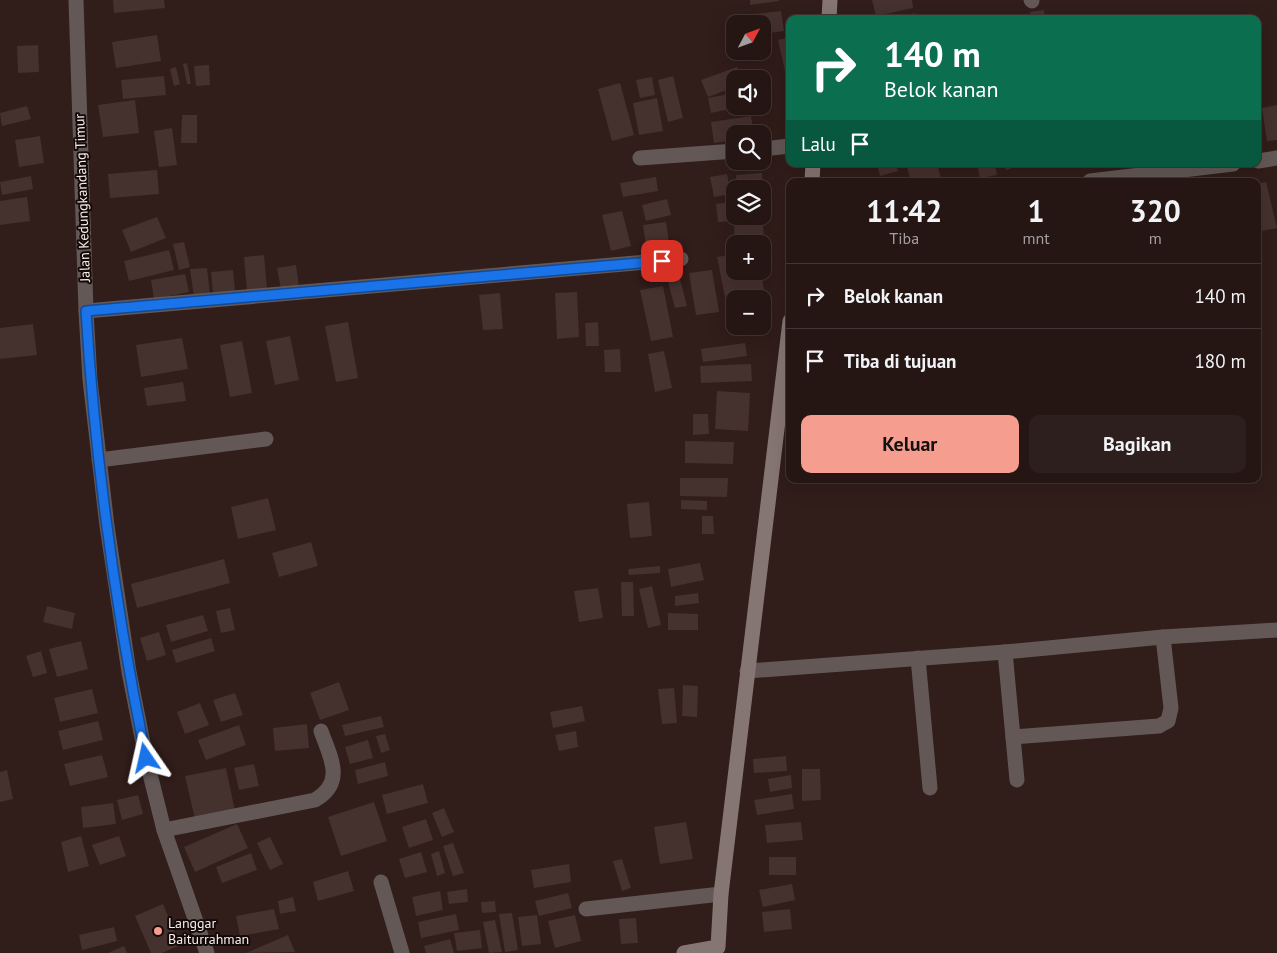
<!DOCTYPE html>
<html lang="id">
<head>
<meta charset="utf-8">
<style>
	:root { --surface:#251614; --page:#2d1f1d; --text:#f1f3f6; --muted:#a39fa0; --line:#423534; --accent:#f59d8f }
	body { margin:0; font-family:"PT Sans",sans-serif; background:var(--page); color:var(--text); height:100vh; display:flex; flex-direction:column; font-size:19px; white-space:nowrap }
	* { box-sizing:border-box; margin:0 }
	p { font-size:16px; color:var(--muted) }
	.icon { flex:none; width:28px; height:28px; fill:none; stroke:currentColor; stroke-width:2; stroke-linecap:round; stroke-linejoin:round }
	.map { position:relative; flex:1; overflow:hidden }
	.sheet { position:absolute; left:786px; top:178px; width:475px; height:305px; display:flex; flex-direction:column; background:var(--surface); border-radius:10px; box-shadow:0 5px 20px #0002,0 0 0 1px var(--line) }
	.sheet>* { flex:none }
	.guide { position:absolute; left:786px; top:15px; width:475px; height:152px; border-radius:10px; box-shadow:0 5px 20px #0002,0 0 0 1px var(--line); background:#0b6e4f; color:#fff; overflow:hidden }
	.needle { width:32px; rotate:49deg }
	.buttons { position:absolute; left:726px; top:15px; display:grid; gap:10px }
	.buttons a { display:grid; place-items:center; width:45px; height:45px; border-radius:10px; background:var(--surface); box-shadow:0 5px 20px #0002,0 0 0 1px var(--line); font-size:25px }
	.pin { position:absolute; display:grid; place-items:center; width:42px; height:42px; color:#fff; margin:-21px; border-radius:10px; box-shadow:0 2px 8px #0006 }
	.me { position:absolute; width:55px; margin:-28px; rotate:349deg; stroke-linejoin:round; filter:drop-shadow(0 0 4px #0008) }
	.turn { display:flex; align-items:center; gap:18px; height:105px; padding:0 15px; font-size:22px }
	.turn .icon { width:65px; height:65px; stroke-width:2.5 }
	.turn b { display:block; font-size:35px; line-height:42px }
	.then { display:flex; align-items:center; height:48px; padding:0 15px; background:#0003; gap:10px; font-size:19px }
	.eta { display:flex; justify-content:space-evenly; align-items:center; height:85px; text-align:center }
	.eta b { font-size:30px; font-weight:700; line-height:35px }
	.action { display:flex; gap:10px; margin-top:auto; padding:10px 15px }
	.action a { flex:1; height:58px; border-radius:10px; background:var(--accent); color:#111; font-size:20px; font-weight:700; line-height:58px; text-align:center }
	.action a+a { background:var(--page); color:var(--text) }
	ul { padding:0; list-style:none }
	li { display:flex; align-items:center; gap:15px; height:65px; padding:0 15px; border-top:1px solid var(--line) }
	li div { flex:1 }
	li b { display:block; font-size:19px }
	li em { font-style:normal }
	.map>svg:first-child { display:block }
	.building { fill:#45312d }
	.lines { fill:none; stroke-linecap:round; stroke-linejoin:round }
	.street { stroke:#635856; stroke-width:15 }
	.secondary { stroke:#867673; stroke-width:15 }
	.route-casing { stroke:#114b97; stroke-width:12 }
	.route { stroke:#1a73e8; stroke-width:9 }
	.poi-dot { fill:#f59d8f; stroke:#120a09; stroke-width:2 }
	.labels { text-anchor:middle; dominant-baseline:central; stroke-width:4; stroke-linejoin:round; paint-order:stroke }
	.street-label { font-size:14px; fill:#f9ece9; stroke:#120a09 }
	.poi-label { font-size:14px; fill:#f9ece9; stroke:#120a09; text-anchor:start }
</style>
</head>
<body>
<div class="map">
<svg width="1277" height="953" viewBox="0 0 1277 953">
	<rect width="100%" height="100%" fill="#311d1a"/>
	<g class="building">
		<polygon points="113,0 164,0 165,8 114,13"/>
		<polygon points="750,0 779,0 779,1 750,5"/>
		<polygon points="872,0 912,0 913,8 876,16"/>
		<polygon points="1044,10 1045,19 1031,19 1030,12"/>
		<polygon points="781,11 784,31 762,34 762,24 735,24 734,31 732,17"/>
		<polygon points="915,13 916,19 894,19 894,18"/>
		<polygon points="157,35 161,61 116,68 112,42"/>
		<polygon points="790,37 790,79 787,80 778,40"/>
		<polygon points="38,45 39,72 18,73 17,46"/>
		<polygon points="187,63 191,84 187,84 183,64"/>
		<polygon points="209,65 210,85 196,86 194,66"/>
		<polygon points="176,67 180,84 174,86 170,69"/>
		<polygon points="737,67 742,79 735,79 735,87 708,97 701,80"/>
		<polygon points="164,76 166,95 123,99 121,80"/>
		<polygon points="673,76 683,118 668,122 658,80"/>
		<polygon points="652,77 655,95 640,98 636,80"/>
		<polygon points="620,83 634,135 612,141 598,89"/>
		<polygon points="735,93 735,106 740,107 711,113 708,98"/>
		<polygon points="657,98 663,131 639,135 633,103"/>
		<polygon points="135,100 139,133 103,137 98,105"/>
		<polygon points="1277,105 1277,140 1267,141 1262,108"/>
		<polygon points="27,106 31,119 2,126 0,113"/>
		<polygon points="182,115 197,115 197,143 181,143"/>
		<polygon points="751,116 754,134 735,134 735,140 714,143 711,122"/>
		<polygon points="172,128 177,165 159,167 154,131"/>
		<polygon points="40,136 44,163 19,167 15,140"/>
		<polygon points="877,164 896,164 898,171 880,176"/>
		<polygon points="906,164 937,164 942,181 911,181"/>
		<polygon points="977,164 995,164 997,175 980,178"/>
		<polygon points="1004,164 1025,164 1006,170"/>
		<polygon points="157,170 159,194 110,198 108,174"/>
		<polygon points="762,173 763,189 737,189 736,175"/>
		<polygon points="727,174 731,194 714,197 710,177"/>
		<polygon points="31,176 33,189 2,195 0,182"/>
		<polygon points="656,177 658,191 623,197 620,183"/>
		<polygon points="1266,182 1277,228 1262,231 1258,212 1258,184"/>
		<polygon points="27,197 30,221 0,225 0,201"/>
		<polygon points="667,199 671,215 646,221 642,205"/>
		<polygon points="730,202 732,221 718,222 716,204"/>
		<polygon points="622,211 631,246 611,251 602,215"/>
		<polygon points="157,217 166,238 131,252 122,230"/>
		<polygon points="666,222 671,257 648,260 643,225"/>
		<polygon points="763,224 764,241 735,243 734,225"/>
		<polygon points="184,242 190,267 179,270 173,244"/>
		<polygon points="169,250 174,270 129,281 124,261"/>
		<polygon points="735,254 735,271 761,271 764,290 725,297 717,257"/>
		<polygon points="264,255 267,289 247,291 244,257"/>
		<polygon points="296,265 299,287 281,290 277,268"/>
		<polygon points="207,268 210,295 194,297 190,269"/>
		<polygon points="233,270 235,291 213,293 211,272"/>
		<polygon points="712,270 719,312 696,315 689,273"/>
		<polygon points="185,274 189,292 154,299 151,280"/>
		<polygon points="680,279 687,306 675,308 668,282"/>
		<polygon points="663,286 673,337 651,341 640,290"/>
		<polygon points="577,292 579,337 557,339 555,293"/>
		<polygon points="500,293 503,329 483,330 479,295"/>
		<polygon points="348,322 358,378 336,382 325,326"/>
		<polygon points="598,322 599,346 586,346 585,323"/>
		<polygon points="33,324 37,355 0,359 0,328"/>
		<polygon points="290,336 299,380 275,385 266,341"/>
		<polygon points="182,338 188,369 141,377 136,345"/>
		<polygon points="242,341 252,393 230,397 220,345"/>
		<polygon points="745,343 747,356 703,362 701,349"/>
		<polygon points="620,349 621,372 605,372 604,350"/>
		<polygon points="664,351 672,388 655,392 648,354"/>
		<polygon points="751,364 752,381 701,383 700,366"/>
		<polygon points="183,382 186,401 147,406 144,388"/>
		<polygon points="717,391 750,393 748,431 715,429"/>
		<polygon points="693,414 708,414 709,434 693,435"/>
		<polygon points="685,441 734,442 733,464 685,463"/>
		<polygon points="680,478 728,478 727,497 680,496"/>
		<polygon points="268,498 276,530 238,539 231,507"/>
		<polygon points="681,500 707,501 707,510 681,509"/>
		<polygon points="649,502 652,536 630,538 627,504"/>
		<polygon points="702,516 713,516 714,534 702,534"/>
		<polygon points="311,542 318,566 279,577 272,553"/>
		<polygon points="224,559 230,583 137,608 131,584"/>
		<polygon points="700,563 704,580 671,587 668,569"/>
		<polygon points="660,566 660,573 629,575 628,569"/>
		<polygon points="621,582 633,582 634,616 622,616"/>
		<polygon points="652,586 661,625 648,628 639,589"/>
		<polygon points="598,588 603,618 579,622 574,591"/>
		<polygon points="698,593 699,603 675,606 675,596"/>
		<polygon points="47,606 75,613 72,629 43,622"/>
		<polygon points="230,608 235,630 221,633 216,611"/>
		<polygon points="668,613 698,614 698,630 668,630"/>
		<polygon points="203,615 208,631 171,642 166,625"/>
		<polygon points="159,632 166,655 147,661 140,638"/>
		<polygon points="211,638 215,651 176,663 172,650"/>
		<polygon points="81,641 88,669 57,677 49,649"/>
		<polygon points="41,651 47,673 33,677 26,656"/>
		<polygon points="339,682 349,710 320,720 310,693"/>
		<polygon points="683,685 698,686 697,717 682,716"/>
		<polygon points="674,688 677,723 662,724 658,689"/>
		<polygon points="92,689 98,713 60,722 54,698"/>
		<polygon points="235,693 243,715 221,722 213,700"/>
		<polygon points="200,703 209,725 185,734 177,712"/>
		<polygon points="582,706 585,721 553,728 550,712"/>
		<polygon points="381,716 384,727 345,736 342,725"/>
		<polygon points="98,721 103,740 63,750 58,731"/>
		<polygon points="307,724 309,748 275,751 273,728"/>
		<polygon points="239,725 246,745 206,760 198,740"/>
		<polygon points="576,731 578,747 559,751 555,735"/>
		<polygon points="385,734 390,750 381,753 376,736"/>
		<polygon points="368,740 373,758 350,764 345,747"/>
		<polygon points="102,755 108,777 70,786 64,764"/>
		<polygon points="786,756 787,771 754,773 753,759"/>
		<polygon points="385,762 388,776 358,784 355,770"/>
		<polygon points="254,764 259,786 239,790 234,768"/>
		<polygon points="226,768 235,811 195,819 185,776"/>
		<polygon points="802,769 820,769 821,800 802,801"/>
		<polygon points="7,770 13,799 0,802 0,772"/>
		<polygon points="791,775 792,788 770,792 768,779"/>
		<polygon points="423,784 428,803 387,814 382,795"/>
		<polygon points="792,794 794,809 757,815 754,800"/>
		<polygon points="138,795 143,814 122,820 117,800"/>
		<polygon points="374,802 387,841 341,856 328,817"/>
		<polygon points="113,803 116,824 83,828 81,807"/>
		<polygon points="444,808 454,832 442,837 432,813"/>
		<polygon points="426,819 433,840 409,848 402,827"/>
		<polygon points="686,822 693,859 660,864 654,827"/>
		<polygon points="801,822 803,840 767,843 765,825"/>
		<polygon points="237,824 248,848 195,872 184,847"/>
		<polygon points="81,836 89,866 68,872 61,842"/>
		<polygon points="119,836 126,856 100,865 92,845"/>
		<polygon points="270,837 283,864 270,870 257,843"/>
		<polygon points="453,843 464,873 453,876 443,846"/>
		<polygon points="439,851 445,873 437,876 431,854"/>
		<polygon points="421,852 427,872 405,878 399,859"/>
		<polygon points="251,853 257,870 222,883 216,867"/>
		<rect x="769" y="857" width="27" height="18"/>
		<polygon points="622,859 631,888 622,891 613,861"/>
		<polygon points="569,864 571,882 534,888 531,870"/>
		<polygon points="348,871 354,891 318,901 313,882"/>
		<polygon points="792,884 795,900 763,907 759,890"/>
		<polygon points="467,889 468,902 449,904 447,892"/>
		<polygon points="440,891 443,910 416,916 412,897"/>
		<polygon points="568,893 572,908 539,916 535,901"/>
		<polygon points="293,897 296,911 280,914 278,901"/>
		<polygon points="495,901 496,912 482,913 481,902"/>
		<polygon points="163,904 180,945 162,953 151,953 135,916"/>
		<polygon points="274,909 279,929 240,936 236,916"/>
		<polygon points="790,909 792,929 764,932 762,912"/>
		<polygon points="512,913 518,950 505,952 499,914"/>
		<polygon points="456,914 459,930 421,938 418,922"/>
		<polygon points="537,915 541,944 522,946 518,917"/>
		<polygon points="575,915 581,941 555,948 548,921"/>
		<polygon points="636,918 638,943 621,944 619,919"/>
		<polygon points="495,920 502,952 489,953 483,922"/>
		<polygon points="114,927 117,941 82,950 79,935"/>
		<polygon points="480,930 482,948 457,951 454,933"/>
		<polygon points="288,935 295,952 246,953"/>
		<polygon points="450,939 454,953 426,953 424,946"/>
		<polygon points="124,946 127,953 108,953"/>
	</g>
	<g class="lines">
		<g class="street">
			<polyline points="76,0 86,311 90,380 107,526 129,672 146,758 164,830 207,953"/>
			<polyline points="1031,0 1032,1"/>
			<polyline points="762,149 790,146"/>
			<polyline points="640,158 735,151"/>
			<polyline points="1258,161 1277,158"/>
			<polyline points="1090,181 1233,164"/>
			<polyline points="86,311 681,259"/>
			<polyline points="99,460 266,439"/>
			<polyline points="1005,652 1017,780"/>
			<polyline points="918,658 930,788"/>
			<polyline points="747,671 1005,652 1163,637 1277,630"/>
			<polyline points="1013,737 1159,726 1168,721 1171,708 1163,637"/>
			<path d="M164,830l151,-30c31,-18 15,-43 6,-69"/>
			<polyline points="381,882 402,953"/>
			<polyline points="586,909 721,894"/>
		</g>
		<g class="secondary">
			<polyline points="829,19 830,0"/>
			<polyline points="812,181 813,164"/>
			<polyline points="684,953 718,947 721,894 790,321"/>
		</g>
	</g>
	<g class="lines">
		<defs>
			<path id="route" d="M146,758c-30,-147 -51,-297 -60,-447l576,-50"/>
		</defs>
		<use href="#route" class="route-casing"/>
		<use href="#route" class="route"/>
	</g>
	<circle class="poi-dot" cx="158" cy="931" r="5"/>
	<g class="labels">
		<g class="street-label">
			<text transform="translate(82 198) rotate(-92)">Jalan Kedungkandang Timur</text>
		</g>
		<g class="poi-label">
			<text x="168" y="923">Langgar<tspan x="168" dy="16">Baiturrahman</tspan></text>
		</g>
	</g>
</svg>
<div class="buttons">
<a><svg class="needle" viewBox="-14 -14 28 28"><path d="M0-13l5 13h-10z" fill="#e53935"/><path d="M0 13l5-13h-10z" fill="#a39fa0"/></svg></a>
<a><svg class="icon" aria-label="sound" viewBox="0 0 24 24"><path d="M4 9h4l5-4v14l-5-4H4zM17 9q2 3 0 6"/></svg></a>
<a><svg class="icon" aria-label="search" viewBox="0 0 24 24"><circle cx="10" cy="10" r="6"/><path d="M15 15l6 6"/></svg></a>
<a><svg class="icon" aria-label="layers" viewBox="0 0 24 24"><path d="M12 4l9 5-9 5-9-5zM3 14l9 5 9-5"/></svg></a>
<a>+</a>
<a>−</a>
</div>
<div class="pin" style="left:662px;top:261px;background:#d93025"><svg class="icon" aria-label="arrive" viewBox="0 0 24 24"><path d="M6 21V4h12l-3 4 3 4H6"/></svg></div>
<svg class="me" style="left:146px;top:758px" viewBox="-20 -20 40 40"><path d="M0-17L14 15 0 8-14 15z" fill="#1a73e8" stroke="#fff" stroke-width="4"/></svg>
<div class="guide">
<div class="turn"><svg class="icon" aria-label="right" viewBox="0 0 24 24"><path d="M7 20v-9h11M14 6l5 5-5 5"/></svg><div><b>140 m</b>Belok kanan</div></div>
<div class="then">Lalu<svg class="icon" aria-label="arrive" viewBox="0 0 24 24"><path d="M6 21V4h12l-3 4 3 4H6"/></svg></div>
</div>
<section class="sheet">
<div class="eta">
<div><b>11:42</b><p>Tiba</p></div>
<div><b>1</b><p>mnt</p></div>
<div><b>320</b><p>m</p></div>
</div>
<ul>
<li><svg class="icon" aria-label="right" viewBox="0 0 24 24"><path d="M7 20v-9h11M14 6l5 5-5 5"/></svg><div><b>Belok kanan</b></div><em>140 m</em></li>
<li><svg class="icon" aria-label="arrive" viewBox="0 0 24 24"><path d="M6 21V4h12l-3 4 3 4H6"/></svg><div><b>Tiba di tujuan</b></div><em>180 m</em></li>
</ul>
<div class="action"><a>Keluar</a><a>Bagikan</a></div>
</section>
</div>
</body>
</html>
